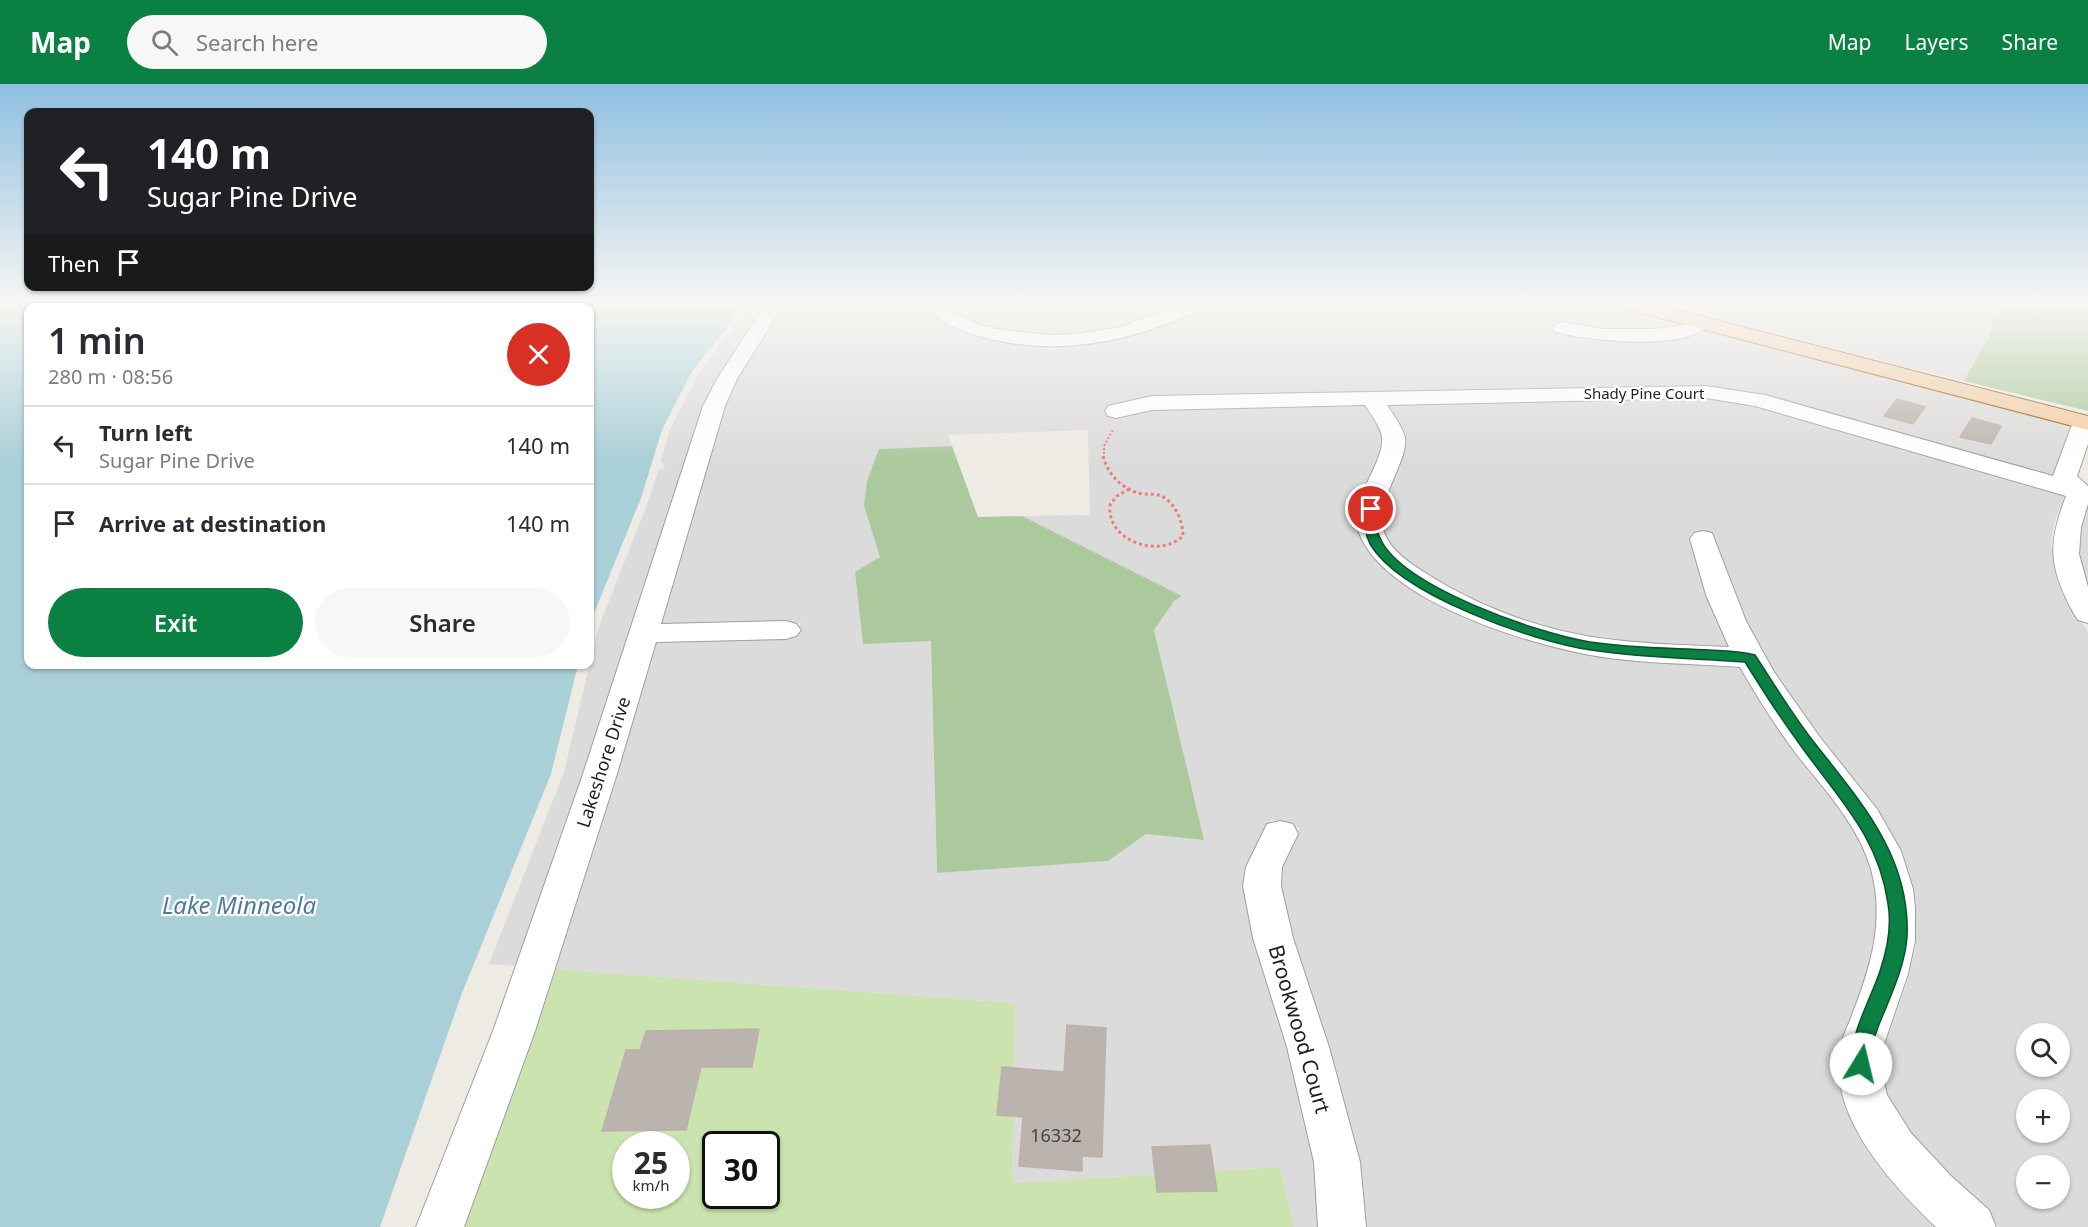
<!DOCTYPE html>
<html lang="en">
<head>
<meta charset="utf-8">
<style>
	:root { --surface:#fff; --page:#f7f7f7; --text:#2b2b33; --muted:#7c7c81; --line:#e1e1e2; --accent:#0b8043 }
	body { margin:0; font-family:"Noto Sans",sans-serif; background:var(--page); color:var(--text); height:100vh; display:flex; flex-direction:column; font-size:22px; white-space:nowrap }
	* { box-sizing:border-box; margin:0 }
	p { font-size:20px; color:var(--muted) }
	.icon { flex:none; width:33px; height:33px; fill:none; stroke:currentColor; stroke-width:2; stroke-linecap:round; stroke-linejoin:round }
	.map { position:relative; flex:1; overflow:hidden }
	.panel { position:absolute; left:24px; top:219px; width:570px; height:366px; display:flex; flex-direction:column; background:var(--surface); border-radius:12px; box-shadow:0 2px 4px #0004 }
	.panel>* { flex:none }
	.guide { position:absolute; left:24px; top:24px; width:570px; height:183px; border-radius:12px; box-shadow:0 2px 4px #0004; background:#202124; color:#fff; overflow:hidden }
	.tools { position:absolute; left:2016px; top:939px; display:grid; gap:12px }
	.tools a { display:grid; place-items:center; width:54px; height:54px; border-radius:50%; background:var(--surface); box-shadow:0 2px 4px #0004; font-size:30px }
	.speed { position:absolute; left:612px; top:1047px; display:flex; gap:12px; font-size:30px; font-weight:700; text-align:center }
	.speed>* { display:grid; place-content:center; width:78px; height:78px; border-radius:50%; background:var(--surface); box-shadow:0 2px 4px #0004; line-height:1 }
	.speed small { font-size:15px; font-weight:400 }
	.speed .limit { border:3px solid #111; border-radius:9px; background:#fff; color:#111 }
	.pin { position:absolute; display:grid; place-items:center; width:51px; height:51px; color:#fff; margin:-26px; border:3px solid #fff; border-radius:50%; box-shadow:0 2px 6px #0007 }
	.me { position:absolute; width:66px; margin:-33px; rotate:9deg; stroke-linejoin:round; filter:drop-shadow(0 0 4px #0008) }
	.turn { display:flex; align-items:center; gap:21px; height:126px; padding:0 24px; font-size:27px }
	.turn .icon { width:78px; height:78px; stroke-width:2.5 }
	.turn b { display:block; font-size:42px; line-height:51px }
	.then { display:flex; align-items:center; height:57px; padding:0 24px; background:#0003; gap:12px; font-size:22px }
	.round { display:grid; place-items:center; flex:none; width:63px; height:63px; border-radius:32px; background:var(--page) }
	.head { display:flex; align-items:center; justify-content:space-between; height:102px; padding:0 24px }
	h1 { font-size:36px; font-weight:600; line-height:45px }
	.action { display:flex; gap:12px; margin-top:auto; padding:12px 24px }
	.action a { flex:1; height:69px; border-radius:36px; background:var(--accent); color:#fff; font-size:24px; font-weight:600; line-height:69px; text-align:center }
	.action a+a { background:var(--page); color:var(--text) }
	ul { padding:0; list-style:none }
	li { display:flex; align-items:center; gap:18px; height:78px; padding:0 24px; border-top:2px solid var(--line) }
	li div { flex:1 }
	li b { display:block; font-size:22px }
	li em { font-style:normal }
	header { display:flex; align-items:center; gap:36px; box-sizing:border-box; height:84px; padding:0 30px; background:var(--accent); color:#fff }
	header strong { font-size:28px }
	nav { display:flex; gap:33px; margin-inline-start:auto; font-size:21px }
	.search { width:420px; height:54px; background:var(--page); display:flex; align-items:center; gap:15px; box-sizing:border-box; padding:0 21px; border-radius:33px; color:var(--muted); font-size:22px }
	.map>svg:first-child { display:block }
	.residential { fill:#dcdbdb; fill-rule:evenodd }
	.grass { fill:#cbe3af; fill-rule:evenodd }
	.forest { fill:#acc99d }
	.water { fill:#a9cfd7 }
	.building { fill:#bbb3ae; stroke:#beb1a8; stroke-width:1.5 }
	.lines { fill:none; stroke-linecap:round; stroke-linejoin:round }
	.minor-casing { stroke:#9f9f9f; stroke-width:2 }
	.major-casing { stroke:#895a0e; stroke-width:2 }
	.path-far1 { stroke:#ec7d77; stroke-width:2; stroke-dasharray:2 2; stroke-linecap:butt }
	.path { stroke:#ec7d77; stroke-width:3; stroke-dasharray:3 3; stroke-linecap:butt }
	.minor { fill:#fff; fill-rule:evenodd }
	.major { fill:#f3cda4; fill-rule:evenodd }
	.route { fill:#0b8043; stroke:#07532c; stroke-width:1.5 }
	.labels { text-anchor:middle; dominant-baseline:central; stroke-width:4.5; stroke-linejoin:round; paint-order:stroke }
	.far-street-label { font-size:15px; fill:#1e1e1e; stroke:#fff }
	.street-label { font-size:18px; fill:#1e1e1e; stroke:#fff }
	.near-number-label { font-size:18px; fill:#454342 }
	.near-street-label { font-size:21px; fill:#1e1e1e; stroke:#fff }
	.near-water-label { font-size:24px; font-style:italic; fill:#507a9d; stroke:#fff }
</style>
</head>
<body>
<header>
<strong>Map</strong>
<div class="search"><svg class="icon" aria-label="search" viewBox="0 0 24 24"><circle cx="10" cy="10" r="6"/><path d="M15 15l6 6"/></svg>Search here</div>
<nav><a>Map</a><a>Layers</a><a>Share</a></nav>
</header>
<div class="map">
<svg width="2088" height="1143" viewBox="0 0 2088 1143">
	<rect width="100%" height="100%" fill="#eeeae4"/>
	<g class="residential">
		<polygon points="752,218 768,218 704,323 626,556 584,695 518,882 489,880 564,688 598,545 650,413 658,387 665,384 661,376 670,345 700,287"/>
		<path d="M783,218h138l22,18 111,23 137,-31 20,-10h398l462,123 -17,48 6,9 -301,-85 -611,2 -44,10 7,8 43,-10 212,-5 14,23 4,19 -24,86 6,15 12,17 22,18 105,50 237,35 100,142 30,58 8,36 -8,61 -31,81 1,34 106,150h-586l-84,-341 1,-16 20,-42 -28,-9 -21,43 40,188 28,113 3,64h-27l-14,-60 -268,16 3,-180 -464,-34 102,-329 142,-2 6,-15 -144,2 67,-220 12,-27zM1088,346l2,85 -68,1 160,80 -8,5 -20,28 49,211 -57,-6 -38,27 -171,12 -6,-233 -75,-68 24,-15 -16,-51 15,-57 73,-3 -4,-11z"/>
		<polygon points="939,218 1191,218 1120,245 1054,252 1019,251 974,239 957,231"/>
		<polygon points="1647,218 2004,218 1990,239 1995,241 1964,297"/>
		<path d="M1687,311l43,4 336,94 -12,30 -3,22 4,24 8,22 25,41v595h-88l-18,-12 -70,-69 -31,-62 -1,-26 28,-78 8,-34 -1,-37 -178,-298 -24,-76 -23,-2 8,35 14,41 21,40 -142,-10 -29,-6 -46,-15 -76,-32 -42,-29 -16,-27 2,-128zM2026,950h34v32h-34zM2026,1016h34v32h-34zM2026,1082h34v32h-34z"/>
		<polygon points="2088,421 2088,507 2077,467 2079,446"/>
	</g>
	<path class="grass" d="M551,885l464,34 -3,180 268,-16 14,60h-834zM626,1060h50v52h-50zM716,1060h50v52h-50z"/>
	<g class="forest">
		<polygon points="2004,218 2088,218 2088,327 1964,297 1995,241 1990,239"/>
		<polygon points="952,362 978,433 1022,432 1182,512 1174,517 1154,546 1204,756 1146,750 1108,777 937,789 931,557 863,560 855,488 880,473 864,422 867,397 879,365"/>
	</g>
	<polygon class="water" points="0,218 742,218 727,244 692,287 662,346 641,414 590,539 590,224 28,224 28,580 578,581 551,690 462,909 380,1143 0,1143"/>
	<g class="building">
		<polygon points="1897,315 1925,323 1913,340 1884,332"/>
		<polygon points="1972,334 2001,342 1991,360 1960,353"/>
		<polygon points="1067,941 1106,944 1102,1073 1082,1072 1082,1087 1019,1082 1023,1033 997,1031 1002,983 1064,988"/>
		<polygon points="759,945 752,983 701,983 686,1046 602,1047 626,966 640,966 646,947"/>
		<polygon points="1210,1061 1217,1107 1157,1108 1152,1063"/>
	</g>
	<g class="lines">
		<defs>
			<g id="minor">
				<polygon points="767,218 785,218 737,295 725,322 661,540 786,537 796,540 801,546 796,552 786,555 656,558 616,693 535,947 464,1143 416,1143 493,947 582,693 703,322 717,295"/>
				<path d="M921,218h21l13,11 22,11 20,5 52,6 27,-1 45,-7 65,-25h24l-2,4c-73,36 -154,53 -233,29 -19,-6 -42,-16 -54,-33z"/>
				<path d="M1700,233l7,2 3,4c-21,30 -124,17 -155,9l-3,-4 3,-4 7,-2 41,7h50l26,-3z"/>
				<path d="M1706,302l59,9 288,81 20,-54 3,-5 12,-1v28l-11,32 11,10v18l-7,23 -2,27 9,33v36l-10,-3 -4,-6c-25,-46 -27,-69 -8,-118l-311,-90 -49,-8 -319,7c6,9 15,21 18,32 4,23 -28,60 -22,92 5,20 28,35 44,45 49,31 108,54 165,63 46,7 92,8 137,10l-23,-52 -16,-56 4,-6 9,-2 9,2 34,88 28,51 45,64 58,73 24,42 12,38 2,19v33l-7,33 -24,70 -2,30 5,21 24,38 40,43 38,34 7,17h-60c-45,-43 -108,-111 -96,-178 2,-12 8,-23 12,-34 19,-49 33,-94 19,-146 -13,-44 -46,-79 -74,-114 -21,-28 -40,-58 -57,-88 -50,-4 -101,-3 -150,-12 -66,-12 -205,-55 -231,-122 -13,-31 26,-69 23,-96 -1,-10 -11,-22 -17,-32l-213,5 -36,8 -8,-2 -3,-5 3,-5 44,-10z"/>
				<polygon points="1280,737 1293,740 1298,750 1282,783 1281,802 1293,854 1329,963 1360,1078 1366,1143 1318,1143 1314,1078 1287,963 1253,854 1243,802 1246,783 1267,740"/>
			</g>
			<polygon id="major" points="1611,218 1646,218 2088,332 2088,346 1614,222"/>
		</defs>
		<use href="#minor" class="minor-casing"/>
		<use href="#major" class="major-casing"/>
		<polyline class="path-far1" points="1104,374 1104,362 1113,346"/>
		<path class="path" d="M1103,372c4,17 18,32 35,37 7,2 16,0 23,3 14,6 22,26 22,40 -24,23 -77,5 -73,-31l7,-9 12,-7"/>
		<use href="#minor" class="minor"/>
		<use href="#major" class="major"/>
	</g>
	<linearGradient id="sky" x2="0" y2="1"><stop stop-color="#8fbfe1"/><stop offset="0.58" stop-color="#f7f6f3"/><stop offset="1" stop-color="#f7f6f3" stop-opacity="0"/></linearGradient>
	<rect width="2088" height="378" fill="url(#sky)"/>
	<path class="route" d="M1371,421l6,4c0,11 -2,21 4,31 23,47 158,94 209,102 39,6 80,6 119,8 15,1 31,1 46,5 19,29 37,59 58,86 46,59 98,115 94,196 -2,30 -18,62 -29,90 -2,7 -6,15 -7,22 -2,8 1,14 -3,22l-7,2 -7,-2c-11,-25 18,-74 26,-100 7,-21 12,-45 8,-67 -9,-67 -50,-106 -87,-158 -20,-27 -38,-55 -56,-84 -51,-4 -103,-4 -154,-12 -57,-8 -191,-55 -221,-106 -6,-11 -5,-23 -5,-35z"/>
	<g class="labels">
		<g class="far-street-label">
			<text x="1644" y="309">Shady Pine Court</text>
		</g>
		<g class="street-label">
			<text transform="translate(603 678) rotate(-72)">Lakeshore Drive</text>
		</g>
		<g class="near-number-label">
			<text x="1056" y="1051">16332</text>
		</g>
		<g class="near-street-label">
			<text transform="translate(1300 945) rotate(74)">Brookwood Court</text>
		</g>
		<g class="near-water-label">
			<text x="239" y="820">Lake Minneola</text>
		</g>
	</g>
</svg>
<div class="tools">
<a><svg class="icon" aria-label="search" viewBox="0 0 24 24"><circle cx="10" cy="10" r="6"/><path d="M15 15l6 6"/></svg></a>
<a>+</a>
<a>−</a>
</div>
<div class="speed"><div>25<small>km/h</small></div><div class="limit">30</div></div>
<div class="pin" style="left:1371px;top:425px;background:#d93025"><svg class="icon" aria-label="arrive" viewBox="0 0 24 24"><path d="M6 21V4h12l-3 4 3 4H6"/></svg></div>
<svg class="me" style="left:1861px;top:980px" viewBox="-20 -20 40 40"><circle r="19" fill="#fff"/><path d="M0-13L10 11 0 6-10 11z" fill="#0b8043"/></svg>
<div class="guide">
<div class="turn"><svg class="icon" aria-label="left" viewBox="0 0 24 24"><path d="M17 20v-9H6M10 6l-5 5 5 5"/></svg><div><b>140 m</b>Sugar Pine Drive</div></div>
<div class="then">Then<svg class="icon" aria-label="arrive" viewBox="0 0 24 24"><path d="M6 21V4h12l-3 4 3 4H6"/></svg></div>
</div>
<section class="panel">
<div class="head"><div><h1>1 min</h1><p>280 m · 08:56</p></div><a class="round" style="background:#d93025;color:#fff"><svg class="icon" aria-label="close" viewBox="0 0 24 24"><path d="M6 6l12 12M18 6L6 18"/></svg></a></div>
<ul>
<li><svg class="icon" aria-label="left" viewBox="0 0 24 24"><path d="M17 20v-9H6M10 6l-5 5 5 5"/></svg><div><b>Turn left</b><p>Sugar Pine Drive</p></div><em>140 m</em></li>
<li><svg class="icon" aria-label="arrive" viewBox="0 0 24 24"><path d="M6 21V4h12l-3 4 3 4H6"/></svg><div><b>Arrive at destination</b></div><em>140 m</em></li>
</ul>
<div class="action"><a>Exit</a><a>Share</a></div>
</section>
</div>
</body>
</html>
